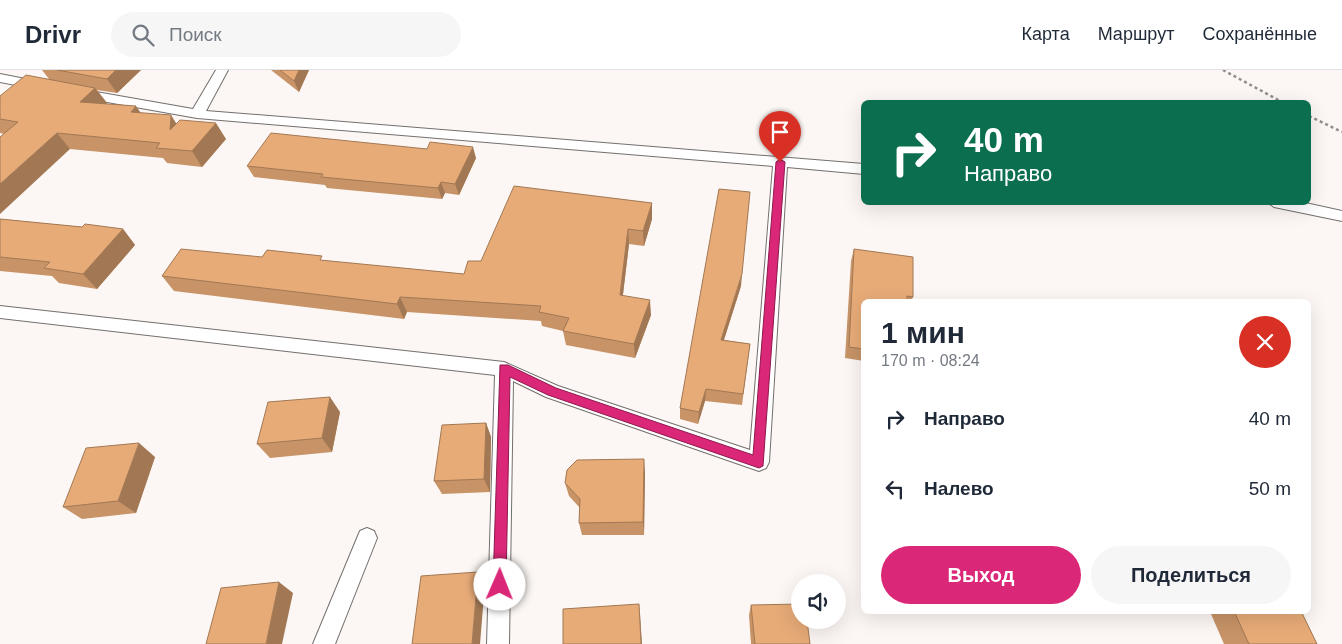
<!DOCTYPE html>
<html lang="ru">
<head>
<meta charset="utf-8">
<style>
	:root { --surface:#fff; --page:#f6f6f7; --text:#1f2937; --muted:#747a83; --line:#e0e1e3; --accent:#db2777 }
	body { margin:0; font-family:Helvetica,sans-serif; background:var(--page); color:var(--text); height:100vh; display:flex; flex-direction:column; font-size:19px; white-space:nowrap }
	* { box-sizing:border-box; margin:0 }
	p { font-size:16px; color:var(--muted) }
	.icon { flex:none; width:28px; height:28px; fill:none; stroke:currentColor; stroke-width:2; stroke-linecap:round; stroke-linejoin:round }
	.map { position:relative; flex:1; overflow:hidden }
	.sheet { position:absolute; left:861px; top:229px; width:450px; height:315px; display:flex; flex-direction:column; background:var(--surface); border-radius:8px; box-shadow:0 5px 20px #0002 }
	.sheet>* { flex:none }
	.hud { position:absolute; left:861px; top:30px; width:450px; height:105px; border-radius:8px; box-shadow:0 5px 20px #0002; background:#0b6e4f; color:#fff; overflow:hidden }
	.buttons { position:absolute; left:791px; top:504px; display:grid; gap:10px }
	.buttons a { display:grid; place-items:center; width:55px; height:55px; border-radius:50%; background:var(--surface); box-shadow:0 5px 20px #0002; font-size:25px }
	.pin { position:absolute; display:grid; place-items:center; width:42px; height:42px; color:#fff; margin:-51px -21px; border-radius:50% 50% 50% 0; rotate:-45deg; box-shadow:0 0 5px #0007 }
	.pin .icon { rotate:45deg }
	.me { position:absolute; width:55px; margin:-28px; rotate:1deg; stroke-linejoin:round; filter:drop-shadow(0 0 4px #0008) }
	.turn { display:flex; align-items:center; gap:18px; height:105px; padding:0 20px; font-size:22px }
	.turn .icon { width:65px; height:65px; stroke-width:2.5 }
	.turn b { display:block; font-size:35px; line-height:42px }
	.round { display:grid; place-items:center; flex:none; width:52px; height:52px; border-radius:26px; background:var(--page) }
	.overview { display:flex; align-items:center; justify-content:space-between; height:85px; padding:0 20px }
	h1 { font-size:30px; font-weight:600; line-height:38px }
	.action { display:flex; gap:10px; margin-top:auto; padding:10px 20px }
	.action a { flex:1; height:58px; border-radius:30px; background:var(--accent); color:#fff; font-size:20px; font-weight:600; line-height:58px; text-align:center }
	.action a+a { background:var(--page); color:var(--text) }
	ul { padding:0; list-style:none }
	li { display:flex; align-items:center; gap:15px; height:70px; padding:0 20px }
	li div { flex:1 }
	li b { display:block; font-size:19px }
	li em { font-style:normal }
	header { display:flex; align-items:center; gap:30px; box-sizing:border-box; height:70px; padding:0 25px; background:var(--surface); border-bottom:1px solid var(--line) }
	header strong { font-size:24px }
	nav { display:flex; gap:28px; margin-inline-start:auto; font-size:18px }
	.search { width:350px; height:45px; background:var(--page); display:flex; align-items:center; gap:12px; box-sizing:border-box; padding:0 18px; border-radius:28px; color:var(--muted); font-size:19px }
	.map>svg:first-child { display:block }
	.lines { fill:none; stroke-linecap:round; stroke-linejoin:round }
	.lane-casing { stroke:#736f6d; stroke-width:2 }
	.path { stroke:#918e8c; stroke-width:2.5; stroke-dasharray:3 3; stroke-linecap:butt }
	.lane { fill:#fff; fill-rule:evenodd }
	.wall { fill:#c79367 }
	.shaded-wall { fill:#a27854 }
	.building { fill:#e7ab78; stroke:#a27854 }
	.route { fill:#db2777; stroke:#8e194d }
</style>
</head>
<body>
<header>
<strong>Drivr</strong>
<div class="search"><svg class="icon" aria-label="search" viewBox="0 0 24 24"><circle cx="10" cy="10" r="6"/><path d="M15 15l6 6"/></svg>Поиск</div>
<nav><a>Карта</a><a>Маршрут</a><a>Сохранённые</a></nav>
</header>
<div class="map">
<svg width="1342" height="574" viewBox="0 0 1342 574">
	<rect width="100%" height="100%" fill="#fcf7f4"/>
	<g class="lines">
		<defs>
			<g id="lane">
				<polygon points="216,0 228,0 206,41 864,94 864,104 787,97 769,392 766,398 759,401 546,327 513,311 509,574 487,574 495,305 0,248 0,236 504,292 558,316 750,380 773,96 197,48 79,27 73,23 79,19 193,39"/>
				<polygon points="0,4 46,13 47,16 41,20 0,12"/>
				<polygon points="1267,132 1301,132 1342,141 1342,151 1274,137"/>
				<polygon points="367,458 374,461 377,468 335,574 313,574 360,461"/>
			</g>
		</defs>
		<use href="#lane" class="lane-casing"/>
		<g class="path">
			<polyline points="1223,0 1282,32"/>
			<polyline points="1309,46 1342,62"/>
		</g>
		<use href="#lane" class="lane"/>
	</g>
	<g class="wall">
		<polygon points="42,0 141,0 117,23 97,20 107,33 106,34 140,43 226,69 202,97 167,93 163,88 70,79 0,63 0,26 49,9"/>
		<polygon points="271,0 309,0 299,22"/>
		<polygon points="476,88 459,125 445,123 442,129 327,118 325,115 254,107 247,96"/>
		<polygon points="652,133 652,149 644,176 629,174 623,225 651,245 635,288 566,275 563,261 542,256 541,251 407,242 404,249 174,221 162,206 262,187 324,191 464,204 481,191"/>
		<polygon points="0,149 82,157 123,159 135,175 97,219 59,213 52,206 0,201"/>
		<polygon points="854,179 913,227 911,231 864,231 864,291 845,288 851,191"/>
		<polygon points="741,216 724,270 750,274 742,335 705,331 698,354 680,349 680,338"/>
		<polygon points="340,342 332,382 270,388 257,374"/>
		<polygon points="486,353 491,367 490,422 442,424 434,411"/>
		<polygon points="155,387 136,443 82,449 63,437"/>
		<polygon points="645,402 644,465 582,465 579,453 580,438 569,426 565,413"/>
		<polygon points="751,535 810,574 751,574 749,545"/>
		<polygon points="1217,541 1301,541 1317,574 1224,574 1211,544"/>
	</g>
	<g class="shaded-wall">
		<polygon points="116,0 141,0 117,23 107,9"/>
		<polygon points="299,0 309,0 299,22 294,11"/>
		<polygon points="95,18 107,33 92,48 80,32"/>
		<polygon points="136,36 147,52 131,42"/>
		<polygon points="171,45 181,61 170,60"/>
		<polygon points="216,53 226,69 202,97 192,81"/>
		<polygon points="57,63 70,79 0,144 0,114"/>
		<polygon points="473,77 476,88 459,125 455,114"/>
		<polygon points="441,112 445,123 442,129 438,118"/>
		<polygon points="652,133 652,149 644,176 643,161"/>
		<polygon points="123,159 135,175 97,219 83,204"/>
		<polygon points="628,159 629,174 621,240 620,225"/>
		<polygon points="742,204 741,216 720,282 721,270"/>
		<polygon points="400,227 407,242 404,249 397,234"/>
		<polygon points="650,230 651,245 635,288 634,274"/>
		<polygon points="706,319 705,331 698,354 699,342"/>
		<polygon points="330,327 340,342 332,382 322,368"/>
		<polygon points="486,353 491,367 490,422 484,409"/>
		<polygon points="139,373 155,387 136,443 118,431"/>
		<polygon points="644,389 645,402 644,465 643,452"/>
		<polygon points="478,502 485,513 480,574 472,574"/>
		<polygon points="279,512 293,523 282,574 266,574"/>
		<polygon points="639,534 640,544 642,574 641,574"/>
	</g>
	<g class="building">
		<polygon points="57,0 116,0 107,9"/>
		<polygon points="280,0 299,0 294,11"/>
		<polygon points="26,5 95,18 80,32 136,36 131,42 171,45 170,60 180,50 216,53 192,81 156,78 160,73 57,63 0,114 0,67 18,52 0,49 0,26"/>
		<polygon points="271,63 427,79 430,72 473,77 455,114 441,112 438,118 321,107 323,104 247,96"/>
		<polygon points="514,116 652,133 643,161 628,159 620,225 650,230 634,274 563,261 569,248 539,242 541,236 400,227 397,234 162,206 181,179 262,187 267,180 322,186 320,190 464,204 468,191 481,191"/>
		<polygon points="719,119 750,122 742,204 721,270 750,274 743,324 706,319 699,342 680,338"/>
		<polygon points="0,149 82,157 85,154 123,159 83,204 44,198 50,192 0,187"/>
		<polygon points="854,179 913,187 913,227 907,226 907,231 864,231 864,279 849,277"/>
		<polygon points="330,327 322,368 257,374 268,332"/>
		<polygon points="486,353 484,409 434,411 442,355"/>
		<polygon points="139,373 118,431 63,437 86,378"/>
		<polygon points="644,389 643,452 579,453 580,429 565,413 567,400 577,390"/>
		<polygon points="478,502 472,574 412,574 421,506"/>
		<polygon points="279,512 266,574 206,574 221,518"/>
		<polygon points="639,534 641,574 563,574 563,539"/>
		<polygon points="800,534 800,550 807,550 810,574 755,574 751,535"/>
		<polygon points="1234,541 1301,541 1317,574 1249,574"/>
	</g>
	<polygon class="route" points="780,89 785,92 763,396 759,398 548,325 510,307 506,515 504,520 500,522 495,520 493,515 500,295 508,295 556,318 753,385 776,92"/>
</svg>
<div class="buttons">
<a><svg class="icon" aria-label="sound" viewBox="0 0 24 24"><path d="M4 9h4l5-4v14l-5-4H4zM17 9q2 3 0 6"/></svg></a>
</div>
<div class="pin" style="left:780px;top:92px;background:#d93025"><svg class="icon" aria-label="arrive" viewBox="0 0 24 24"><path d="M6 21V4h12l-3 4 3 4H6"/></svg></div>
<svg class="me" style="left:500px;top:515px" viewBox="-20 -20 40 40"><circle r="19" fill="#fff"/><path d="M0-13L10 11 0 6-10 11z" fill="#db2777"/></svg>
<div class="hud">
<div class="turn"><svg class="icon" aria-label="right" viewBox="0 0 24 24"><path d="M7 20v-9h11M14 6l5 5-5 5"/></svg><div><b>40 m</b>Направо</div></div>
</div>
<section class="sheet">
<div class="overview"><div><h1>1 мин</h1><p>170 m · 08:24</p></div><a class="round" style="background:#d93025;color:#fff"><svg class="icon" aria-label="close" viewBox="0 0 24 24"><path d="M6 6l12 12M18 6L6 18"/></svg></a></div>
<ul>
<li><svg class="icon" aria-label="right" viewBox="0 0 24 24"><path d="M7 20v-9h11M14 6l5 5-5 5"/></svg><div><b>Направо</b></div><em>40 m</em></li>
<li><svg class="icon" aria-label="left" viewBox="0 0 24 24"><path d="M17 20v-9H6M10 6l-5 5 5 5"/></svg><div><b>Налево</b></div><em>50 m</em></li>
</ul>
<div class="action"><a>Выход</a><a>Поделиться</a></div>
</section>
</div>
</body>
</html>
